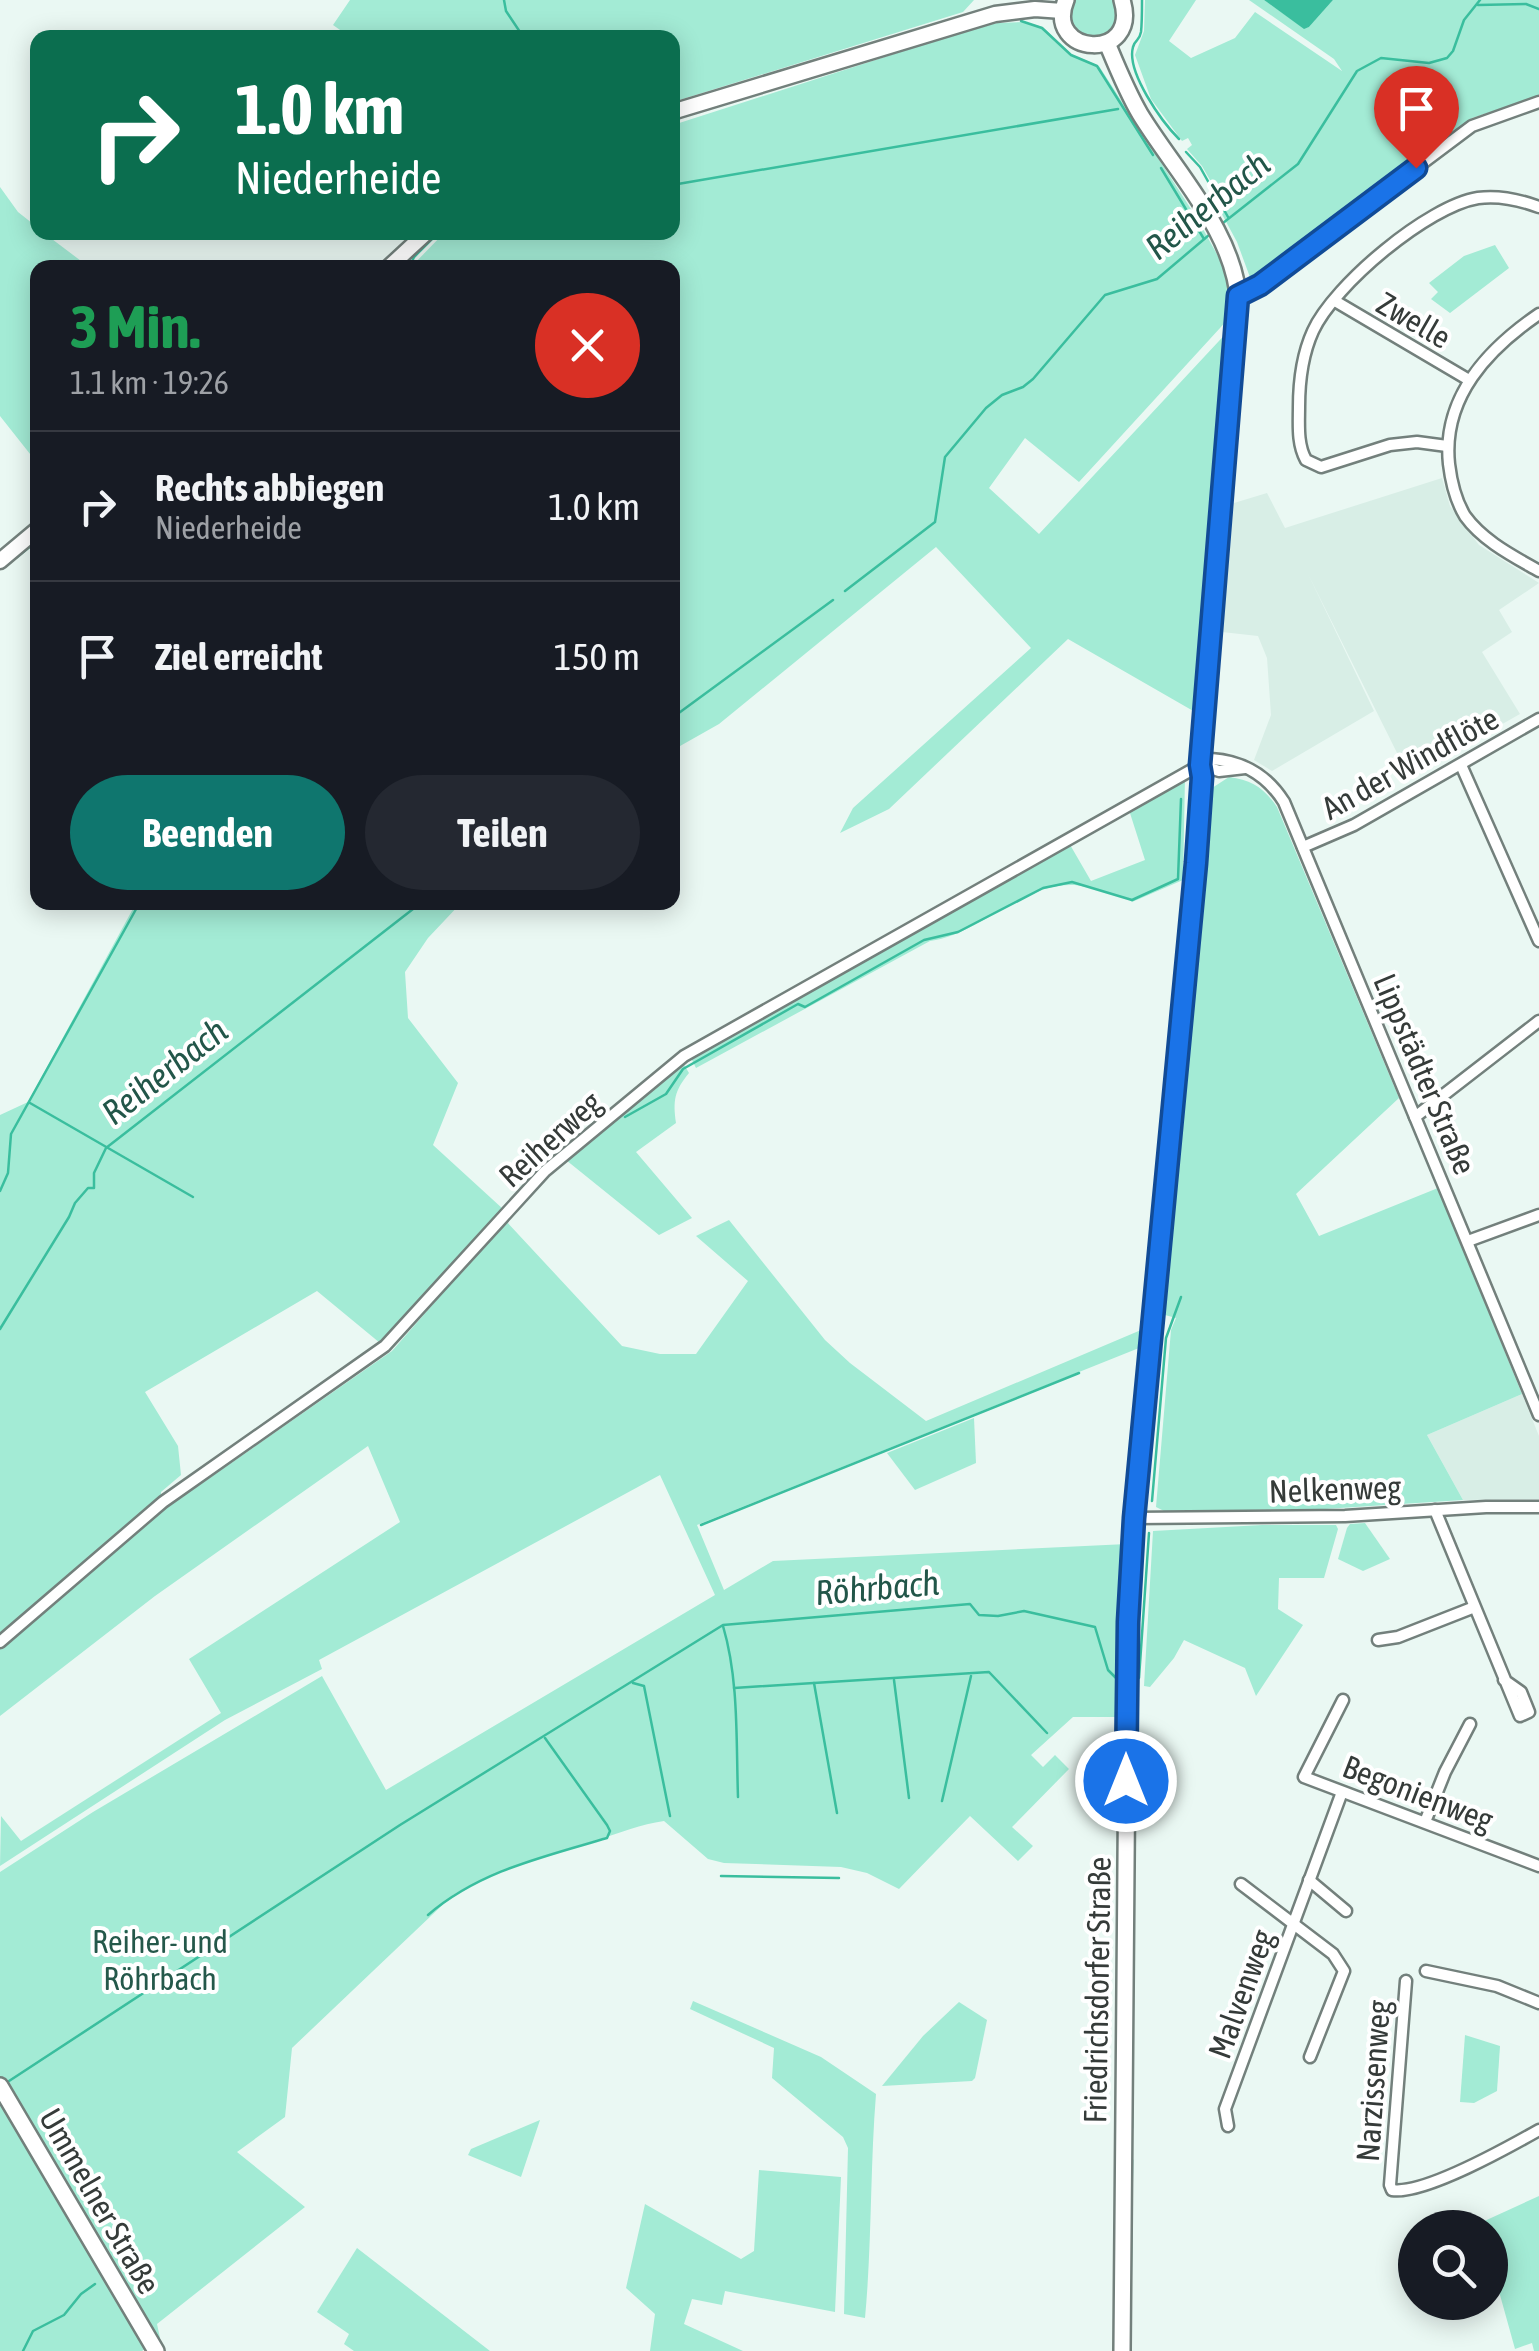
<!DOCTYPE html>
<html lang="de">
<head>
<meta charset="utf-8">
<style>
	:root { --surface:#171b24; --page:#242831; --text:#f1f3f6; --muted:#9ea1a6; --line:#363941; --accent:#0f766e }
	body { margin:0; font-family:"Asap Condensed",sans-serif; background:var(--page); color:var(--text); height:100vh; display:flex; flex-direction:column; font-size:38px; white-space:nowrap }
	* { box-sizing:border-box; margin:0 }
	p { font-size:32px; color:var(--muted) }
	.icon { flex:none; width:55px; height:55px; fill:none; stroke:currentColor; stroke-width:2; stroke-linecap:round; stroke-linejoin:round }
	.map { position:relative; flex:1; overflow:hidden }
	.panel { position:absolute; left:30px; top:260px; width:650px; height:650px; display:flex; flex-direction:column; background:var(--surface); border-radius:20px; box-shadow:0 5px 25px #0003 }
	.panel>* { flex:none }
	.guide { position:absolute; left:30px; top:30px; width:650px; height:210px; border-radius:20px; box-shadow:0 5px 25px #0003; background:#0b6e4f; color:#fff; overflow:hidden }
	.tools { position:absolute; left:1398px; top:2210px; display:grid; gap:20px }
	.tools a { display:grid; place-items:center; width:110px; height:110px; border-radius:50%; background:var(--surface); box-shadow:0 5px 25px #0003; font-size:50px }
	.pin { position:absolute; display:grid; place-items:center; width:85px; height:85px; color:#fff; margin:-102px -42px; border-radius:50% 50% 50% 0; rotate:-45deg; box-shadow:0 0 10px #0007 }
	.pin .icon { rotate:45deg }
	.me { position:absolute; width:110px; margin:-55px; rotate:0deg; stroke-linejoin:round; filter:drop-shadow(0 0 8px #0008) }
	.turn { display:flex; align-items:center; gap:35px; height:210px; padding:0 40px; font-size:45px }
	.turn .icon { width:130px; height:130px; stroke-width:2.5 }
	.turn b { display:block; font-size:70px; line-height:85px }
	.round { display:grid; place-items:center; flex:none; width:105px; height:105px; border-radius:52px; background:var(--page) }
	.overview { display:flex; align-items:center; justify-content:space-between; height:170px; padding:0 40px }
	h1 { font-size:60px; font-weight:700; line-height:75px; color:#1e9e55 }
	.action { display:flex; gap:20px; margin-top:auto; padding:20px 40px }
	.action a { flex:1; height:115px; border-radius:60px; background:var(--accent); color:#fff; font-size:40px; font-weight:700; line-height:115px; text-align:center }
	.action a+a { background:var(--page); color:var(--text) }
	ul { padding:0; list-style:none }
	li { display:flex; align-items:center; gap:30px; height:150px; padding:0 40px; border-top:2px solid var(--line) }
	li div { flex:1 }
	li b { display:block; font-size:38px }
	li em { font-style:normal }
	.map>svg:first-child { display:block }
	.built { fill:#d8eee6 }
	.green { fill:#a3ebd5 }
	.water { fill:#3abe9e }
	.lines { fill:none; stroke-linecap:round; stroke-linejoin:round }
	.stream { stroke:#3abe9e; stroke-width:2.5 }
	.minor-casing { stroke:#73807c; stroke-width:15 }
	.tertiary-casing { stroke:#73807c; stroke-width:19 }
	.secondary-casing { stroke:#73807c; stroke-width:20 }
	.minor { stroke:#fff; stroke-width:10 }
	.tertiary { stroke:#fff; stroke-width:14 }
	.secondary { stroke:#fff; stroke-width:15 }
	.route-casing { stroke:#114b97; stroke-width:25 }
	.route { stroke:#1a73e8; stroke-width:18 }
	.labels { text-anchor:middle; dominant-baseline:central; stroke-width:8; stroke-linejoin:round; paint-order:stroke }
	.street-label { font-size:32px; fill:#353b39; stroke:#fff }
	.park-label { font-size:32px; fill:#24584a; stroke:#fff }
	.water-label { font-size:35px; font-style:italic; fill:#225649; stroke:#fff }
</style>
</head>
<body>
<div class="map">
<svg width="1539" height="2351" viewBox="0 0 1539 2351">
	<rect width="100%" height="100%" fill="#eaf8f3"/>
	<g class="built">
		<polygon points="1442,478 1450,506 1479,545 1539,583 1499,610 1512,632 1482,652 1520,714 1409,777 1308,574 1374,711 1272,771 1254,760 1271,715 1267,658 1258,636 1222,632 1234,503 1267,493 1285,528"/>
		<polygon points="1522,1394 1539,1436 1539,1499 1463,1500 1427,1435"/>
	</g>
	<g class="green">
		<polygon points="350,0 974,0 963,12 673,102 672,38 350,37 333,25"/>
		<polygon points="1072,0 1116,0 1117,26 1106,38 1086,39 1070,26 1068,9"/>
		<polygon points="1145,0 1196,0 1169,41 1191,58 1235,38 1255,12 1342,71 1334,59 1249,0 1264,0 1304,28 1309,27 1333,0 1539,0 1539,96 1472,118 1257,280 1251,280 1237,242 1217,205 1222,201 1202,166 1187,149 1192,145 1188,138 1182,141 1151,99 1135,55 1144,31"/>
		<polygon points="1025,22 1043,27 1071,54 1099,66 1198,220 1224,267 1231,287 1231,316 1079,482 1025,438 989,488 1039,534 1232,327 1195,712 1068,639 889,809 840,833 853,808 1031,648 936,547 719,724 673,750 672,268 410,268 444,233 672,232 673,125 953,35 997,23"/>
		<polygon points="0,187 18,212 37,227 38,232 44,233 89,267 38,268 38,454 34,459 0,416"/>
		<polygon points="1495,245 1509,268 1450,313 1431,299 1438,292 1429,283 1464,256"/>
		<path d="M1185,777l-2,103 -51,22 -4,-4c-17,-4 -36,-11 -53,-13 -53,-3 -94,49 -145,56l-234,127 -5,-10 378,-215 22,38 54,-21 -16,-50z"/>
		<path d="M1229,777c23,3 35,11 48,30l122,291 -103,96 23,42 119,-48 84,206 -95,41 36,65 -138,9 -161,2 -8,-4 15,-177 5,-12 -11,-3 47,-527z"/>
		<polygon points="136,903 461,903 428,938 405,972 408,1018 458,1083 433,1145 503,1209 380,1343 317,1291 145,1392 178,1446 181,1475 161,1492 161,1496 0,1635 0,1115 28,1102"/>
		<path d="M683,1063l6,10c-15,18 -16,28 -13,50l-40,29 56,66 -33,17 -93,-75z"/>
		<path d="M729,1220l96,120 25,23 76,58 215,-91 -2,18 -442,177 27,65 49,-29 354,-17 -7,77 -1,96h-46l-42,38 12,12 12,-12 14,14 -57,58 21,19 -15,15 -48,-45 -71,73 -32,-16 -26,-6 -117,-4 -16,-4 -44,-38c-23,3 -44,12 -67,19 -50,15 -99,28 -144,55l-161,153 -7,69 -48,35 68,55 -148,117 3,14 -18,13h-142v-479l93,-60 229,-136 64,114 329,-195 -55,-120 -341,185 3,9 -97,51 -225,146 1,-50 20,25 200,-128 -32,-54 211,-137 -32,-76 -213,150 -155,120v-67l165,-140 227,-158 114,-130 116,125 38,8h36l52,-73 -52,-45z"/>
		<polygon points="974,1418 976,1463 915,1490 887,1453"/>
		<polygon points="1365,1523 1390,1559 1363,1571 1338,1559 1347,1528 1350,1524"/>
		<polygon points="1262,1525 1336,1525 1338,1529 1324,1578 1279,1578 1278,1609 1303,1625 1256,1696 1245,1668 1184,1640 1174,1658 1150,1687 1144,1686 1153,1531"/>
		<path d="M693,2001l128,56 55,37c-6,75 -4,149 -11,224l-21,-4 4,-166 -5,-11 -71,-59 2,-30 -84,-39z"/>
		<polygon points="959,2002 987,2020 975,2078 972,2081 882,2086 923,2036"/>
		<polygon points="1465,2035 1500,2046 1497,2091 1474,2103 1460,2102"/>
		<polygon points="540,2120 521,2177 468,2155 471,2149"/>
		<polygon points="759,2170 841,2177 835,2312 725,2291 722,2305 692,2299 684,2324 743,2351 650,2351 655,2314 626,2288 645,2204 741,2259 754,2251"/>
		<polygon points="1539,2196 1539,2351 1534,2351 1532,2343 1515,2349 1490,2259 1490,2228 1481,2227 1480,2223"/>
		<polygon points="357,2248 490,2351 354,2351 344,2344 349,2334 317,2312"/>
	</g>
	<polygon class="water" points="1264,0 1333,0 1309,27 1304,29"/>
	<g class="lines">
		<g class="stream">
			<polyline points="504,0 506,11 524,38"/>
			<path d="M1142,0c0,10 0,23 -1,32 -2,10 -5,6 -8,15 -7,25 29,75 46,92"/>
			<polyline points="1478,5 1526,4 1539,9"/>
			<polyline points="1021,21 1042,28 1071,55 1097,66 1153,155"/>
			<polyline points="1186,152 1200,167 1228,217"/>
			<polyline points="1161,168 1204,239"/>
			<polyline points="672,185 1118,109"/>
			<polyline points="1223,223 1298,164 1357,71 1381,58 1429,63 1447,58 1453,51 1464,20 1480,0"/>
			<polyline points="409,268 414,257 439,232"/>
			<polyline points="0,552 38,520"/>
			<polyline points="17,557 38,540"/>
			<polyline points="845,591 935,522 945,457 986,408 1002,395 1023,387 1033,379 1105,295 1157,279 1209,235"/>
			<polyline points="672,718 833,600"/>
			<polyline points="30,1103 193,1197"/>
			<polyline points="625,1117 666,1094 683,1069 798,1004 805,1007 924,940 958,932 1043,888 1072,882 1132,900 1178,879 1181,799"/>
			<polyline points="0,1191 8,1173 11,1134 140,902"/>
			<polyline points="0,1329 69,1217 75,1203 88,1188 94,1188 94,1173 106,1148 422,902"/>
			<polyline points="1152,1501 1166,1338 1181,1297"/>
			<polyline points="701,1525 1079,1373"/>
			<path d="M723,1626c16,54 13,114 15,171"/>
			<polyline points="1139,1678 1149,1533"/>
			<polyline points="894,1680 909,1798"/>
			<polyline points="633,1683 644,1686 670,1816"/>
			<polyline points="814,1683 837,1813"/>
			<polyline points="734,1688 989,1672 1047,1733"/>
			<polyline points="942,1801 971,1676"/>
			<polyline points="721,1876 839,1878"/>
			<path d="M428,1915c51,-44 115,-58 179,-77l3,-7 -3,-6 -62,-87"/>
			<polyline points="6,2083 400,1825 723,1625 970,1604 979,1615 998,1616 1024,1611 1095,1627 1108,1670 1116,1678"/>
			<polyline points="1132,2128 1134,1816"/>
			<polyline points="1130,2349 1132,2160"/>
			<polyline points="23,2351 33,2331 64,2315 81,2294 95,2284"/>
		</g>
		<defs>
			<g id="minor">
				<polyline points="1238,296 1260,285 1472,126 1539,102"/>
				<polyline points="1335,301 1469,380"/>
				<path d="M1539,314c-51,35 -97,83 -90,150 2,17 7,37 16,52 18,25 48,40 74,55"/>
				<path d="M1447,446l-30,-4 -27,3 -69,22 -15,-7c-9,-16 -7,-36 -7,-53 0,-26 3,-52 14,-76 21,-46 115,-125 165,-133 21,-3 42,2 61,9"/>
				<polyline points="1201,765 1219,771 1245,768"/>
				<polyline points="1461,765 1539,941"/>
				<polyline points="1303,847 1354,825 1539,719"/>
				<polyline points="1415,1117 1539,1021"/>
				<polyline points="1468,1241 1539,1215"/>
				<polyline points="1435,1510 1520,1716 1529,1712 1521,1692 1504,1680"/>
				<polyline points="1134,1518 1345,1516 1486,1507 1539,1507"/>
				<polyline points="1378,1640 1398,1637 1472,1608"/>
				<path d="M0,1642l163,-140 222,-156 160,-175 139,-115 527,-297c32,2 56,16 73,43l255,613"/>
				<polyline points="1343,1700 1304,1777 1539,1866"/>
				<polyline points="1425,1822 1445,1772 1470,1724"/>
				<polyline points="1309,1880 1346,1911"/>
				<polyline points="1241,1884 1333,1954 1344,1971 1310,2057"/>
				<polyline points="1426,1971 1497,1986 1539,2003"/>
				<path d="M1406,1981l-16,204 2,5c32,5 117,-43 147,-60"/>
				<polyline points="1228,2126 1225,2109 1342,1792"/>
			</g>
			<g id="tertiary">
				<polyline points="672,112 995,14 1035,9 1062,11"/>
				<polyline points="388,268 427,232"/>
				<polyline points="0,561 38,529"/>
			</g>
			<g id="secondary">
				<path d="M1066,0c-23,56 75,63 56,0"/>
				<path d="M1107,43c10,24 20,49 33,71 36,59 96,119 99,191l-38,460 -5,98 -62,655 -6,104 -6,729"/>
				<polyline points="0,2086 156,2351"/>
			</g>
		</defs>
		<use href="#minor" class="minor-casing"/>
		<use href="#tertiary" class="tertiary-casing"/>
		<use href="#secondary" class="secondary-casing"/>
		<use href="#minor" class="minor"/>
		<use href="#tertiary" class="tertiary"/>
		<use href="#secondary" class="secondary"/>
	</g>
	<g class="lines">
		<defs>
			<polyline id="route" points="1126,1781 1128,1622 1134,1518 1196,863 1202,777 1200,765 1238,296 1260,285 1416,168"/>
		</defs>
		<use href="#route" class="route-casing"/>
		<use href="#route" class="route"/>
	</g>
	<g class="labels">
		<g class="street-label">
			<text transform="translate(1414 320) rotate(30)">Zwelle</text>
			<text transform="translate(1410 763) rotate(-29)">An der Windflöte</text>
			<text transform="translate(1425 1074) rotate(67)">Lippstädter Straße</text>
			<text transform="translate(550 1139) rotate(-42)">Reiherweg</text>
			<text transform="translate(1335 1489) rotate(-2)">Nelkenweg</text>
			<text transform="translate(1418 1793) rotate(21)">Begonienweg</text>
			<text transform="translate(1097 1990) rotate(-89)">Friedrichsdorfer Straße</text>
			<text transform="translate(1241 1994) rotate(-70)">Malvenweg</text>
			<text transform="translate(1373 2081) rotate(-86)">Narzissenweg</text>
			<text transform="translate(100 2201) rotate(60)">Ummelner Straße</text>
		</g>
		<g class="park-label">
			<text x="160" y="1941">Reiher- und<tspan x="160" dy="37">Röhrbach</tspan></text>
		</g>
		<g class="water-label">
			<text transform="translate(1207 205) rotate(-39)">Reiherbach</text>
			<text transform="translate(164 1071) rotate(-38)">Reiherbach</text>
			<text transform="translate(877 1587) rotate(-5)">Röhrbach</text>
		</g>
	</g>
</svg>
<div class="tools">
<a><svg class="icon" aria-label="search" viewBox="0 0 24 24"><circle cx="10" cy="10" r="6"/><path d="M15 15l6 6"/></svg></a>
</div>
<div class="pin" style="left:1416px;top:168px;background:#d93025"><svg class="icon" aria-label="arrive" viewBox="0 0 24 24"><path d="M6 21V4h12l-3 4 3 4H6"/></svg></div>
<svg class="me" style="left:1126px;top:1781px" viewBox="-20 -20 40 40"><circle r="17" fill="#1a73e8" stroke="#fff" stroke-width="3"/><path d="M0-11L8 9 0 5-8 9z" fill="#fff"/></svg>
<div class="guide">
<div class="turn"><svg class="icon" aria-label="right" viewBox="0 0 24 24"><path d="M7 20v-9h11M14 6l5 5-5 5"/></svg><div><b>1.0 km</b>Niederheide</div></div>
</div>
<section class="panel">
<div class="overview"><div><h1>3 Min.</h1><p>1.1 km · 19:26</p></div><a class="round" style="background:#d93025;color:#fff"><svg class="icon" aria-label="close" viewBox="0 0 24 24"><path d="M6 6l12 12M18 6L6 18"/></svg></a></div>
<ul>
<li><svg class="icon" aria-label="right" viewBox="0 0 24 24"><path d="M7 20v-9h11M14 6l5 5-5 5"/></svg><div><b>Rechts abbiegen</b><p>Niederheide</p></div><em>1.0 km</em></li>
<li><svg class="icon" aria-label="arrive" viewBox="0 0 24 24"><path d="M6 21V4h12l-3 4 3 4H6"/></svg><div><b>Ziel erreicht</b></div><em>150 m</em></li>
</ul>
<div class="action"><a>Beenden</a><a>Teilen</a></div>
</section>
</div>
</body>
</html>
